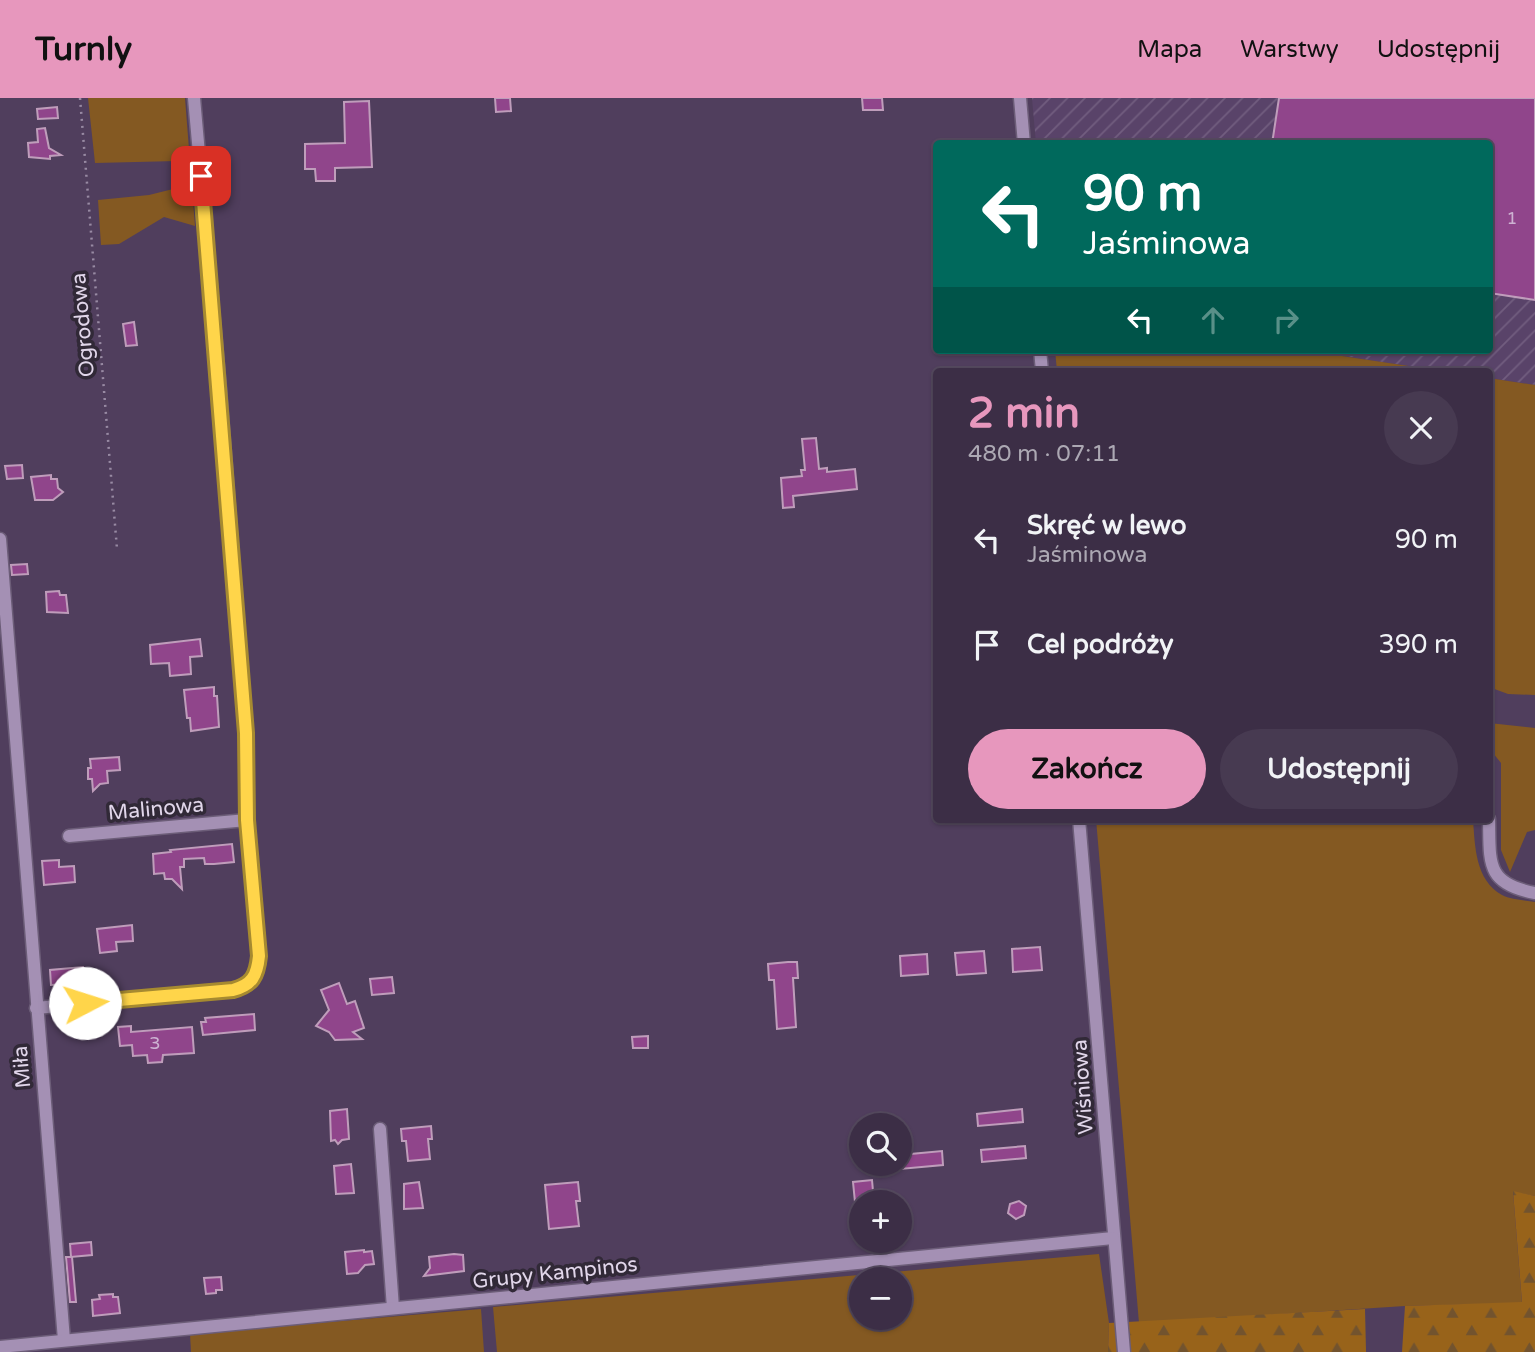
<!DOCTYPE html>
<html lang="pl">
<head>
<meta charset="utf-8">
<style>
	:root { --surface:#3c2e46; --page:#473a51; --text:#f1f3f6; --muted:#aca8b3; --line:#554a5f; --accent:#e797bd }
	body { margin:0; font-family:"Varela Round",sans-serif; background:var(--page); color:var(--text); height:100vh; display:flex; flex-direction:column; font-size:26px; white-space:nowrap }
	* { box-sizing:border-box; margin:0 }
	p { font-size:23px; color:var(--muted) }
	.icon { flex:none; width:38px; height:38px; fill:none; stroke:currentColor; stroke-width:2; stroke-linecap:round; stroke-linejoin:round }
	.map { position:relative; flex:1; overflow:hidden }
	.sheet { position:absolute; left:933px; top:270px; width:560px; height:455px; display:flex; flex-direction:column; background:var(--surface); border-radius:7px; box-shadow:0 2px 5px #0004,0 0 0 2px var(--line) }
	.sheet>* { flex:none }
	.guide { position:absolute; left:933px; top:42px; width:560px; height:214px; border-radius:7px; box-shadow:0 2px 5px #0004,0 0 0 2px var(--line); background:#00695c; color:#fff; overflow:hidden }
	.controls { position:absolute; left:849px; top:1015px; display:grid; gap:14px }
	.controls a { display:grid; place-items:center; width:63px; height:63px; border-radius:50%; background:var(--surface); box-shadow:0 2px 5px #0004,0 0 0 2px var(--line); font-size:35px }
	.pin { position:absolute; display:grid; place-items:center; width:60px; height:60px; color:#fff; margin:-30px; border-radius:14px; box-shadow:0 4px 10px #0006 }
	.me { position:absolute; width:77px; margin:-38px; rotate:85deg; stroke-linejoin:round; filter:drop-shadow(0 0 5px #0008) }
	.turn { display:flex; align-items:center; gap:24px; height:147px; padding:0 35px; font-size:32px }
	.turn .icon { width:91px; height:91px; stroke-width:2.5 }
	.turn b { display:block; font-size:49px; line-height:60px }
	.lanes { display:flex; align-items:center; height:66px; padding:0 35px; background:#0003; justify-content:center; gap:35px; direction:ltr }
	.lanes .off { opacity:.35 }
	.round { display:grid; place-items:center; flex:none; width:74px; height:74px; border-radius:37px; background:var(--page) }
	.headline { display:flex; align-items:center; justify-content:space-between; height:119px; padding:0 35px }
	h1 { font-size:42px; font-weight:700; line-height:52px; color:var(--accent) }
	.primary-button { display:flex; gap:14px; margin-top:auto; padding:14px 35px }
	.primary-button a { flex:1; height:80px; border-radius:42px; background:var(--accent); color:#111; font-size:28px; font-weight:700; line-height:80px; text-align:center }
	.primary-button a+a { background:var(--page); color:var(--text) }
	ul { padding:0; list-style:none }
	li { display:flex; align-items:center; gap:21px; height:105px; padding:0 35px }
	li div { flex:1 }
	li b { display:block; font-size:26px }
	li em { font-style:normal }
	header { display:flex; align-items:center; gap:42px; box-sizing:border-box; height:98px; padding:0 35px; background:var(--accent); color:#111 }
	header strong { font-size:33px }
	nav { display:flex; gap:38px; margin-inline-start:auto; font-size:24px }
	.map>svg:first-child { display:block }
	.industrial { fill:url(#industrial-furrows) }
	.green { fill:#845922; fill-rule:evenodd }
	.forest { fill:url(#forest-firs) }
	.building { fill:#90458b; stroke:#bf9dbb; stroke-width:2 }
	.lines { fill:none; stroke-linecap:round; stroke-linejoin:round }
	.minor-casing { stroke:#6c5d78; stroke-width:15 }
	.path { stroke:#988aa3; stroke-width:2.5; stroke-dasharray:2 5; stroke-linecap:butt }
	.minor { stroke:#a490b4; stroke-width:12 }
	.route-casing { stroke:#a68a30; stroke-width:18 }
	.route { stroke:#ffd54a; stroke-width:12 }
	.labels { text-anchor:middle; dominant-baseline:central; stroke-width:7; stroke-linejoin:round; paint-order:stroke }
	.number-label { font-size:18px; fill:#cdb2d2 }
	.street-label { font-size:21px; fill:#e1d6ea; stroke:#312937 }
</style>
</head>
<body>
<header>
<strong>Turnly</strong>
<nav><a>Mapa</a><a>Warstwy</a><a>Udostępnij</a></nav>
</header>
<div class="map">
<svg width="1535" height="1254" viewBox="0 0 1535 1254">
	<defs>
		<pattern id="industrial-furrows" width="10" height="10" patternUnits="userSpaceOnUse" patternTransform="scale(1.75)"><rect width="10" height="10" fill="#594369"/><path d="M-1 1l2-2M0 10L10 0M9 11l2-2" fill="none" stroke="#715d7f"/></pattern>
		<pattern id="forest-firs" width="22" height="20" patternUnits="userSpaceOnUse" patternTransform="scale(1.75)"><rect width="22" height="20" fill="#98631a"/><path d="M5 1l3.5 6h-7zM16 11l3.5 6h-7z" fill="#72532e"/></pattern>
	</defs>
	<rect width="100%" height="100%" fill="#503e5d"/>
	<polygon class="industrial" points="1032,0 1535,0 1535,287 1489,280 1489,273 1442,273 1302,252 1489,252 1489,46 1036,45"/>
	<g class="green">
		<polygon points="88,0 185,0 195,128 164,119 119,146 101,147 98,102 149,97 173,91 177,63 95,65"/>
		<polygon points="1055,252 1302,252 1442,273 1057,273"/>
		<polygon points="1489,280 1535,287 1535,597 1508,596 1489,589"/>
		<polygon points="1489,625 1535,630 1535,732 1527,734 1510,774 1501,752 1501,665 1489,650"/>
		<path d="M1096,721h377c2,27 2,61 29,76 9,5 23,5 33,7v294l-22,-4 9,111 -117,3 -266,17z"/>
		<path d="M1099,1156l10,69 -1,29h-611l-4,-45zM861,1181h39v39h-39z"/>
		<polygon points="481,1211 484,1254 191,1254 190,1236"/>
	</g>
	<g class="forest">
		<polygon points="1513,1093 1535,1098 1535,1254 1402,1254 1405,1208 1522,1204"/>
		<polygon points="1365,1211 1366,1254 1108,1254 1109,1225"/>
	</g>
	<g class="building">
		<polygon points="495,0 510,0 511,13 496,14"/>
		<polygon points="862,0 882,0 883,12 863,12"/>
		<polygon points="1279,0 1535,0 1535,202 1489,195 1489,46 1272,46"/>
		<polygon points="369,3 372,69 335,70 335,83 316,83 315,71 305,71 305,46 345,45 344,4"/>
		<polygon points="57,9 58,20 38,21 37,11"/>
		<polygon points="45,30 49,50 61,57 50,58 50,61 29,59 28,45 38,44 37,31"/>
		<polygon points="134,224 137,247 126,248 123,226"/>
		<polygon points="816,340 819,371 827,370 827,374 855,371 857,391 793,398 794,409 783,410 781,380 802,378 801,372 805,372 802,341"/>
		<polygon points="22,367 23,380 7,381 5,368"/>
		<polygon points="51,377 51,381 57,381 58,390 63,394 53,402 35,402 31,379"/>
		<polygon points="27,466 28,476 12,477 11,467"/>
		<polygon points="59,493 60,497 66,497 68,515 47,514 46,494"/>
		<polygon points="200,541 202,558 190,559 191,576 170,578 169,565 151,566 150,547"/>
		<polygon points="214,589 214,598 217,598 219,629 191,633 190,620 187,620 184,592"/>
		<polygon points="119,659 120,672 107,673 108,685 100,686 93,693 92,681 88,681 88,670 91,670 90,661"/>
		<polygon points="232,746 234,764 214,766 205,766 204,760 184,761 184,769 180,769 182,791 172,781 165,781 164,775 154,776 153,756 171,754 170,752"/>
		<polygon points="59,762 59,769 74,768 75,784 44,787 42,763"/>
		<polygon points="132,827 133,843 116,844 117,853 100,855 97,831"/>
		<polygon points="1040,849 1042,872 1013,874 1012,851"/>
		<polygon points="984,853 986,875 957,877 955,855"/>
		<polygon points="927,856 928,876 901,878 900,858"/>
		<polygon points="788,864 797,864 798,880 793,880 796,929 777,931 774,882 769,882 768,866"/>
		<polygon points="83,869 84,885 51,887 50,872"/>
		<polygon points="392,879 394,895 372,897 370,881"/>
		<polygon points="339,885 347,906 355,903 364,930 353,934 362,941 335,942 329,934 316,928 329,912 321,892"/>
		<polygon points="254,916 255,932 203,937 201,924 206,924 205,920"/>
		<polygon points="131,928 131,934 192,929 194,955 163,957 162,964 148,965 147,957 133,958 132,947 120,948 118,929"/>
		<polygon points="648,938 648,950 633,950 632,939"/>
		<polygon points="347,1011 349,1041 342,1042 338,1046 335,1042 331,1043 330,1013"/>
		<polygon points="1022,1011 1023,1024 978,1028 977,1016"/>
		<polygon points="431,1028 432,1041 428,1041 430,1061 408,1063 406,1043 402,1043 401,1031"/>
		<polygon points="1025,1048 1026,1060 982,1064 981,1052"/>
		<polygon points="942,1053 943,1067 900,1071 900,1057"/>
		<polygon points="351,1066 354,1095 336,1096 334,1068"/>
		<polygon points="872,1082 874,1104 855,1104 853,1084"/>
		<polygon points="419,1084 423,1110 404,1111 404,1086"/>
		<polygon points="578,1084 580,1103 576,1103 579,1128 549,1131 545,1087"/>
		<polygon points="1019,1103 1026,1108 1024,1117 1016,1121 1008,1115 1010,1106"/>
		<polygon points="91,1144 92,1157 71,1159 70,1146"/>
		<polygon points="364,1152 364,1154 372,1153 374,1166 365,1167 358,1175 347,1176 345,1154"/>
		<polygon points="454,1156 463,1157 464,1173 424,1178 430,1170 429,1159"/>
		<polygon points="66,1159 72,1159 76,1204 70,1204"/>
		<polygon points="221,1179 222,1192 216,1192 216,1195 206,1196 204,1180"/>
		<polygon points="113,1196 113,1199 118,1199 120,1215 93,1218 92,1202 100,1201 99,1197"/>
	</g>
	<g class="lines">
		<defs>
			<g id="minor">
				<polyline points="1020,0 1024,46"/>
				<polyline points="1040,252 1042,273"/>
				<polyline points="0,441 64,1242"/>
				<polyline points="1079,721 1124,1254"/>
				<path d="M1489,721c1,43 -4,65 46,74"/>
				<polyline points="69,738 247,722"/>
				<path d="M36,910l197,-18c20,-5 24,-14 26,-34l-12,-136 -1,-87 -26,-344 -26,-291"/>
				<polyline points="380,1031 393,1210"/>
				<polyline points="0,1249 1113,1140"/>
			</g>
		</defs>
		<use href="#minor" class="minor-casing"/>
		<polyline class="path" points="80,0 117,451"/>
		<use href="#minor" class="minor"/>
	</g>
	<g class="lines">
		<defs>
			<path id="route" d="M85,905l148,-13c19,-5 24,-14 26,-34l-12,-136 -1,-87 -45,-557"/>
		</defs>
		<use href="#route" class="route-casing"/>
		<use href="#route" class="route"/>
	</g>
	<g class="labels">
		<g class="number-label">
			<text x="1512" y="120">1</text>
			<text x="155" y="945">3</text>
		</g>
		<g class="street-label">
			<text transform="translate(83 227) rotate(-95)">Ogrodowa</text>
			<text transform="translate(156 711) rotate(-5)">Malinowa</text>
			<text transform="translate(22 969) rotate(-95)">Miła</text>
			<text transform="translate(1083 989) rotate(-94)">Wiśniowa</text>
			<text transform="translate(555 1175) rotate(-6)">Grupy Kampinos</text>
		</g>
	</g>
</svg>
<div class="controls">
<a><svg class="icon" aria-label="search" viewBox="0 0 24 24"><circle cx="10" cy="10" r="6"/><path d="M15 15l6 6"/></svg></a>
<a>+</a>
<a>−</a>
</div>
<div class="pin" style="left:201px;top:78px;background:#d93025"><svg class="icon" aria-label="arrive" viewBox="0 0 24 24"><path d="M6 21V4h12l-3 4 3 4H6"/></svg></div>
<svg class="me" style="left:85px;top:905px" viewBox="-20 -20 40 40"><circle r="19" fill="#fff"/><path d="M0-13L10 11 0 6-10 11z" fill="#ffd54a"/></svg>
<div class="guide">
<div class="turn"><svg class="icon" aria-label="left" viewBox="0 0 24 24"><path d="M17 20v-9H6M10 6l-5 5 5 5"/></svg><div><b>90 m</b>Jaśminowa</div></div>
<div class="lanes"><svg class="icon" aria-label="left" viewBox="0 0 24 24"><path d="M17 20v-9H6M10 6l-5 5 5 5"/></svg><svg class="icon off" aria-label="ahead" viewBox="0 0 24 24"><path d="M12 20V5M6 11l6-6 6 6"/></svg><svg class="icon off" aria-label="right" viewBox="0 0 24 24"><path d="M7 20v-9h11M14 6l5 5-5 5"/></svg></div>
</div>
<section class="sheet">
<div class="headline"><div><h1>2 min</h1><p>480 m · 07:11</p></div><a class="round"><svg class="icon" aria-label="close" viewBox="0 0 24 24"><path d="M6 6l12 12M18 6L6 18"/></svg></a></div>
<ul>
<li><svg class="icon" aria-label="left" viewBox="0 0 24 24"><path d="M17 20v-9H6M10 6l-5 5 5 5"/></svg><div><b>Skręć w lewo</b><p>Jaśminowa</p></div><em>90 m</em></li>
<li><svg class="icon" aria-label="arrive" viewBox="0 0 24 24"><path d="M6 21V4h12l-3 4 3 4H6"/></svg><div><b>Cel podróży</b></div><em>390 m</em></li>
</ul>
<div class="primary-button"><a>Zakończ</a><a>Udostępnij</a></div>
</section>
</div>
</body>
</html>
